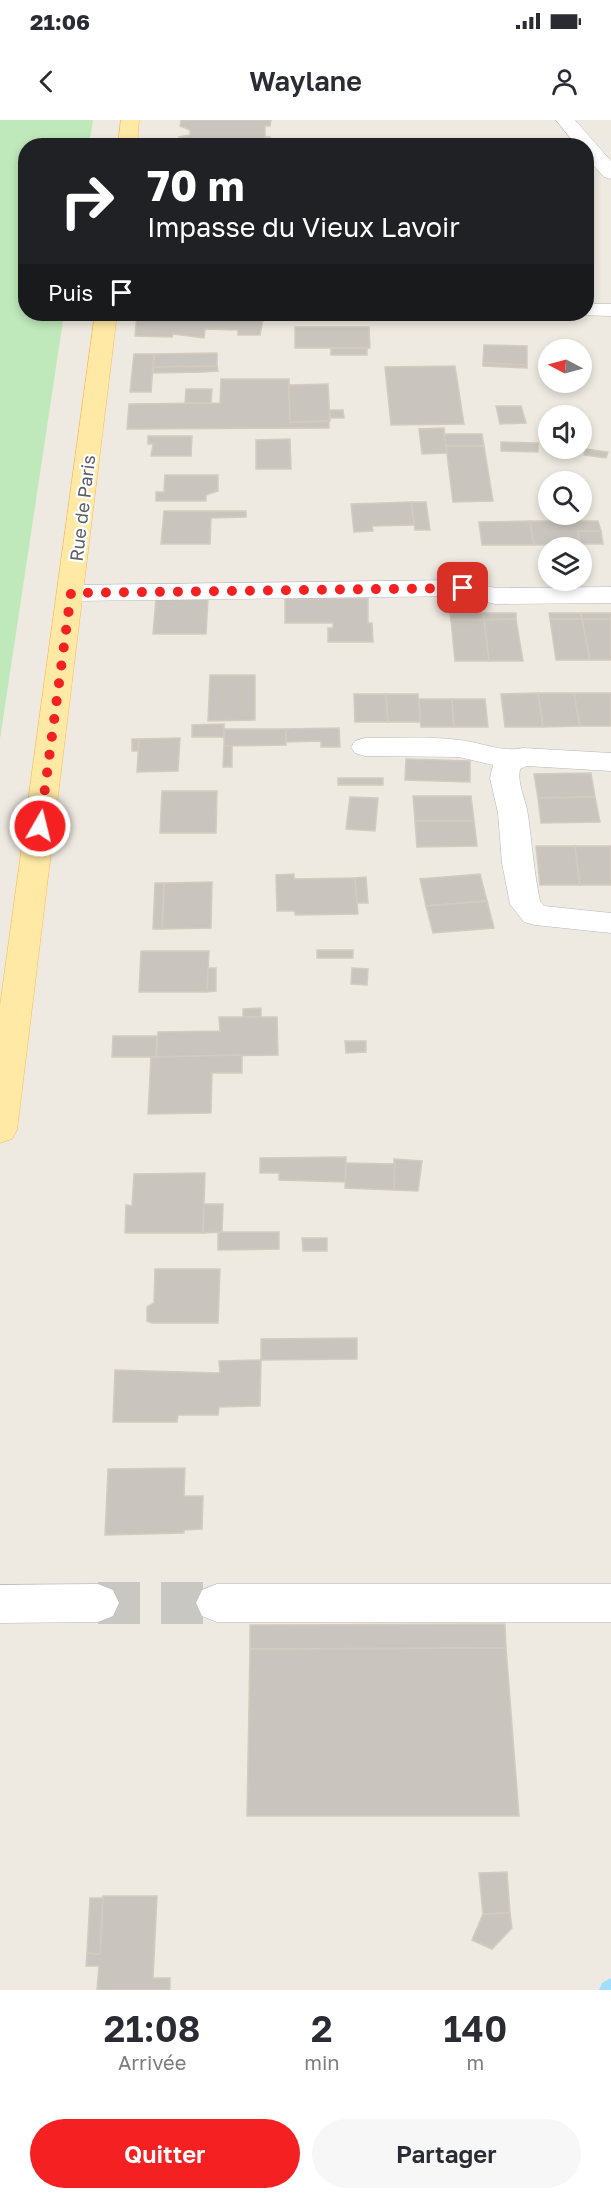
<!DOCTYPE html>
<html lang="fr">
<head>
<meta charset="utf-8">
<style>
	:root { --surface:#fff; --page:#f7f7f7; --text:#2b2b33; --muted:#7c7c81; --accent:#f52022 }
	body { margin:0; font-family:"Golos Text",sans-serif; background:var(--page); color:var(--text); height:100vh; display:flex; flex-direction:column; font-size:22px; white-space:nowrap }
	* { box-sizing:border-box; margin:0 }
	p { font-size:20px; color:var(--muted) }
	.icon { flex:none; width:33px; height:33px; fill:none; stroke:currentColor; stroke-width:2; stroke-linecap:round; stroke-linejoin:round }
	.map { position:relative; height:1870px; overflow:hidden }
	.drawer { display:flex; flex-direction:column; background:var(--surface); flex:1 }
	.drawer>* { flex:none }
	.top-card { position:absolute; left:18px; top:18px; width:576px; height:183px; border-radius:24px; box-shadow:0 3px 9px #0003; background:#202124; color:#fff; overflow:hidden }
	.needle { width:39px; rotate:276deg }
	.fabs { position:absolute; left:538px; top:219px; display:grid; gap:12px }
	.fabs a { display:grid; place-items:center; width:54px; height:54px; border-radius:50%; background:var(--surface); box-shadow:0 3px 9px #0003; font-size:30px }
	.pin { position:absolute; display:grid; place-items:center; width:51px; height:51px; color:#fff; margin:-26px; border-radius:12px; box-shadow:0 3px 9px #0006 }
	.me { position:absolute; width:66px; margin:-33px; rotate:8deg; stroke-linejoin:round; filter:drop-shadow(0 0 4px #0008) }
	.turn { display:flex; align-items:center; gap:21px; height:126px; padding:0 30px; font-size:27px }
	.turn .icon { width:78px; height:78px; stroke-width:2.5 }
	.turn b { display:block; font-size:42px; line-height:51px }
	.then { display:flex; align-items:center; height:57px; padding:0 30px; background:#0003; gap:12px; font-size:22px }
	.eta { display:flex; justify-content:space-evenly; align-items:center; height:102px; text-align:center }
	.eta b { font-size:36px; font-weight:600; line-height:42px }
	.button { display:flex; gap:12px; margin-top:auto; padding:12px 30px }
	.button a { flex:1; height:69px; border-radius:36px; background:var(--accent); color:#fff; font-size:24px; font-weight:600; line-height:69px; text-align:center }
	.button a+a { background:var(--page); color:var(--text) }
	.status { display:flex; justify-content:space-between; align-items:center; height:42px; padding:0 30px; background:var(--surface); direction:ltr }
	.status svg { height:16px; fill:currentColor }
	header { display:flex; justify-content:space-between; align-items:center; height:78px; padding:0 30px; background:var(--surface); font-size:27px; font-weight:600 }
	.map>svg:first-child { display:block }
	.green { fill:#bfe8bb }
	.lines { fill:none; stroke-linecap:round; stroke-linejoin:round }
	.stream { fill:#a0deff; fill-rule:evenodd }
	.building { fill:#c9c5be; stroke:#d3cbbf; stroke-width:1.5 }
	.minor-tunnel { stroke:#c9c7c2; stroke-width:42; stroke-dasharray:42 21; stroke-linecap:butt }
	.minor-casing { stroke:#b4b8bd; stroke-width:1 }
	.major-casing { stroke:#fbbb4d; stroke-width:1 }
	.minor { fill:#fff; fill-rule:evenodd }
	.major { fill:#ffe9a5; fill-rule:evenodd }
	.route { stroke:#f52022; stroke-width:10; stroke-dasharray:0 18 }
	.labels { text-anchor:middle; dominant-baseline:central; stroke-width:4.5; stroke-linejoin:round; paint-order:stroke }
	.street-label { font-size:18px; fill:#5a5f63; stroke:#fff }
</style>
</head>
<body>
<div class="status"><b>21:06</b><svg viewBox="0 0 49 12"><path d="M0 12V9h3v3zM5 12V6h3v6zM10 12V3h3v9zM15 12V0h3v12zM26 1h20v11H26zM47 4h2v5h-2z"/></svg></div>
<header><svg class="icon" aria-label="back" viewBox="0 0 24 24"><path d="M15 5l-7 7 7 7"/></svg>Waylane<svg class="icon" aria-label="person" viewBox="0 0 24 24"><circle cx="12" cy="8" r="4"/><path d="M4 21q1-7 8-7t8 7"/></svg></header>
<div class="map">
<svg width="611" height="1870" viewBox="0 0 611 1870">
	<rect width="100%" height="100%" fill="#eeeae1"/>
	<polygon class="green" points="0,0 93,0 89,25 26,26 26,194 64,194 0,619"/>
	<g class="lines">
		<polygon class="stream" points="611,1858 611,1870 599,1870 602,1863"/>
	</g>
	<g class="building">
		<polygon points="181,0 271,0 270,6 265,6 265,17 270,17 270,26 178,26 179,17 190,15 190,10 180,6"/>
		<polygon points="137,194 264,194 260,215 238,215 238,210 205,209 204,218 173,214 172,217 135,216"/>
		<polygon points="295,207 369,207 370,228 295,228"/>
		<polygon points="484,225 527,226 527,245 483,243"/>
		<rect x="331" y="228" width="36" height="7"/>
		<polygon points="217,233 217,246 153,247 154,234"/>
		<polygon points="134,234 154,234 151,272 130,272"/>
		<polygon points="483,243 527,245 527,248 483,246"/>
		<polygon points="217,246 218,251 203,252 153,253 153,247"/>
		<polygon points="455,246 464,304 391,305 385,247"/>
		<polygon points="221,259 289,259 290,302 329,301 329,308 127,309 129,284 220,283"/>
		<polygon points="328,264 330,301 290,302 289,265"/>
		<polygon points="186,269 212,269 211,283 185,283"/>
		<polygon points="496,286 521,286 526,303 500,304"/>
		<polygon points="330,290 343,290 344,298 330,298"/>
		<polygon points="444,308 447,333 422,334 419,309"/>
		<polygon points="444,314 482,314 484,326 446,326"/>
		<polygon points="148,316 192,316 191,336 151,336 153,324 148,324"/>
		<polygon points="290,319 291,349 256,349 256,320"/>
		<polygon points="501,322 538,323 538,332 501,331"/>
		<polygon points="446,326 484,326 493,381 453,382"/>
		<polygon points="586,329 608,332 606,338 584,335"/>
		<polygon points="165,355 218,355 218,371 206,375 206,381 156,381 156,372 164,372"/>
		<polygon points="411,382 426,382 430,410 415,410"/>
		<polygon points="411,382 414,405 372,406 373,411 354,412 351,384"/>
		<polygon points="164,391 246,391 246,397 211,398 210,424 161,424"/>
		<polygon points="530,401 534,425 482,425 479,402"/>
		<polygon points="530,401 598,401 601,411 578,411 580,424 534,425"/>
		<polygon points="578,411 601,411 603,424 580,424"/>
		<polygon points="368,478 368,503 372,503 373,522 328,522 328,508 333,508 333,503 285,503 285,479"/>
		<polygon points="156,479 208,479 206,514 153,514"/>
		<polygon points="483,493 516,493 516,499 484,500"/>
		<polygon points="483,493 484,500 451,500 450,494"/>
		<polygon points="549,493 581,493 582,499 550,499"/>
		<polygon points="581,493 611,493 611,499 582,499"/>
		<polygon points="516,499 523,541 489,541 484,500"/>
		<polygon points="550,499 582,499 590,540 556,540"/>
		<polygon points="582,499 611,499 611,540 590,540"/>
		<polygon points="451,500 484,500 489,541 455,541"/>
		<polygon points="210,555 255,555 255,600 208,601"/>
		<polygon points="538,573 574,573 580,606 543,607"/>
		<polygon points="538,573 543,607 505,607 501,574"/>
		<polygon points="574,573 611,573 611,606 580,606"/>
		<polygon points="354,574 386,574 388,602 355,602"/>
		<polygon points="386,574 418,574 421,602 388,602"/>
		<polygon points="419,579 452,579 454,607 421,607"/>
		<polygon points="452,579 485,579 488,607 454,607"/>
		<polygon points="224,604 224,617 192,617 192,605"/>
		<polygon points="339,608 340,627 321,627 321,621 286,622 286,609"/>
		<polygon points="224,609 286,609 286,625 224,626"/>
		<polygon points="180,618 178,651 137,652 139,619"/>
		<polygon points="132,619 139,619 138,631 132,631"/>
		<polygon points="224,626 232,626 232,647 223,647"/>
		<polygon points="406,639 470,641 470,662 405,660"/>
		<polygon points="591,653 595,677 538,678 534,654"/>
		<rect x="338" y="658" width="45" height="7"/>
		<polygon points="162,671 217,671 216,713 160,713"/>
		<polygon points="413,676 471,676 474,701 415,701"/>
		<polygon points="350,677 378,678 375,711 346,709"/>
		<polygon points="595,677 600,702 541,703 538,678"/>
		<polygon points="415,701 474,701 477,726 417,727"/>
		<polygon points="536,726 575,726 580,765 540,765"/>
		<polygon points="575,726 611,726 611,765 580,765"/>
		<polygon points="294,754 294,759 355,758 358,794 295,795 295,791 277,791 276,755"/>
		<polygon points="480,754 487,781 426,786 420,759"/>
		<polygon points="366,757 368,783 357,783 355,758"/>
		<polygon points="212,762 211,808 162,809 164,763"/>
		<polygon points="155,763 164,763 162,809 153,809"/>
		<polygon points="487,781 494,808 433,813 426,786"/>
		<rect x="317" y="830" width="36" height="8"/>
		<polygon points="141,831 209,831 207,872 139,872"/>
		<polygon points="208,848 216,848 216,871 207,872"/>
		<polygon points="352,848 368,849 367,865 351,864"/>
		<polygon points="261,888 261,897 243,897 243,889"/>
		<polygon points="219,897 277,897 278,935 156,937 158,912 220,911"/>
		<polygon points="113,916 157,916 156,937 112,937"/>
		<polygon points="345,921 366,921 366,932 346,933"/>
		<polygon points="242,935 242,953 212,953 211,993 148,994 151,937"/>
		<polygon points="346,1037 345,1062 279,1060 279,1053 260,1053 260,1038"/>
		<polygon points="394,1039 422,1041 418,1071 394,1070"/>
		<polygon points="346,1043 395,1044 394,1070 345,1068"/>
		<polygon points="205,1053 203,1113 125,1113 126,1085 132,1086 134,1054"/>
		<polygon points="204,1084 223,1084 222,1112 203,1113"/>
		<polygon points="222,1112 279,1112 279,1129 218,1130 218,1113"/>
		<polygon points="302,1118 327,1118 327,1131 303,1131"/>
		<polygon points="155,1149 220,1149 218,1203 152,1203 147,1201 147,1187 154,1183"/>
		<polygon points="357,1218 357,1239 261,1240 261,1219"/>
		<polygon points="261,1240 260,1286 219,1287 218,1295 178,1295 177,1302 113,1302 115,1250 220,1253 219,1241"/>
		<polygon points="185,1348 184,1376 203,1376 202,1409 184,1410 184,1413 105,1415 108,1349"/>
		<polygon points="505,1504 506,1528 250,1529 250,1505"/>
		<polygon points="506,1528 519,1696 247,1696 250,1529"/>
		<polygon points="507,1752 510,1793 483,1794 479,1753"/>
		<polygon points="103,1776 157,1776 153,1858 170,1858 170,1870 97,1870 99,1846 86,1846 87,1833 100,1834"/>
		<polygon points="90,1778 103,1778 100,1834 87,1833"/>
		<polygon points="510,1793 512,1808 492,1829 472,1820 483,1794"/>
	</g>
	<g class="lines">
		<polyline class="minor-tunnel" points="98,1483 217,1483"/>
		<defs>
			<g id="minor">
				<polygon points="556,0 575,0 611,41 611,59 604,57 586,37 586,26 577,26"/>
				<polygon points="586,184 611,184 611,196 578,195 586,194"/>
				<polygon points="463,460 495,468 611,467 611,483 495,484 463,476 71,481 62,478 58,473 62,468 71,465"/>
				<path d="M365,618c31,0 63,-2 94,2 21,2 44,13 64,8l88,5v18l-84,-5 -7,3c-3,16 6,30 8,46 4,29 6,57 12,86l4,5 67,7v20l-76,-8 -11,-3 -14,-18 -8,-41 -4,-50 -8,-35 3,-13 -34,-8 -94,-1 -10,-3 -4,-6 4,-6z"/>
				<polygon points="98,1464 113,1470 119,1483 113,1496 98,1502 0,1503 0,1465"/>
				<polygon points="217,1464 611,1464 611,1502 217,1502 202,1496 196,1483 202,1470"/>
			</g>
			<g id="major">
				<polygon points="121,0 139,0 137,26 118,26"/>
				<polygon points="95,194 117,194 17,1010 12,1019 0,1023 0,886"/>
			</g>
		</defs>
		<use href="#minor" class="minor-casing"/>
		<use href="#major" class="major-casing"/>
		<use href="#minor" class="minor"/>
		<use href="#major" class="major"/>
	</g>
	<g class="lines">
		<polyline class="route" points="40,706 71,473 463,468"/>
	</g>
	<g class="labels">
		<g class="street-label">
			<text transform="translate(82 388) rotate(-83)">Rue de Paris</text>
		</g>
	</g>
</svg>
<div class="fabs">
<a><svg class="needle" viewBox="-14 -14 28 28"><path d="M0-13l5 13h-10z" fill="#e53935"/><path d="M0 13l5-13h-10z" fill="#7c7c81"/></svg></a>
<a><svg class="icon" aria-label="sound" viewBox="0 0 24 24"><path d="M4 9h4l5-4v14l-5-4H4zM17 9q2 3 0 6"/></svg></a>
<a><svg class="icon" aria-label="search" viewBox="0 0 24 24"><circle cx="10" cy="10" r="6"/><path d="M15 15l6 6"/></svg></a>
<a><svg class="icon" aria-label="layers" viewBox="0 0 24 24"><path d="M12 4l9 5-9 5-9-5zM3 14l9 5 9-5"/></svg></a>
</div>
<div class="pin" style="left:463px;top:468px;background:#d93025"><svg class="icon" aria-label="arrive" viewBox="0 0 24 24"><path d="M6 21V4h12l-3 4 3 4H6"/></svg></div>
<svg class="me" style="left:40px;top:706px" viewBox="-20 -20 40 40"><circle r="17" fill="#f52022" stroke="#fff" stroke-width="3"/><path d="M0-11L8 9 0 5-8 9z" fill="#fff"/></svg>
<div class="top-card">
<div class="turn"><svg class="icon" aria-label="right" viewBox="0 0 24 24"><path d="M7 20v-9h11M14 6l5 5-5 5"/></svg><div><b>70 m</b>Impasse du Vieux Lavoir</div></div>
<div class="then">Puis<svg class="icon" aria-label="arrive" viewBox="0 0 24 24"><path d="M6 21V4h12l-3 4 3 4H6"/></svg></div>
</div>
</div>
<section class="drawer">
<div class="eta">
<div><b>21:08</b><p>Arrivée</p></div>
<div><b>2</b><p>min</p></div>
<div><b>140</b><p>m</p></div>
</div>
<div class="button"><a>Quitter</a><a>Partager</a></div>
</section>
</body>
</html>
